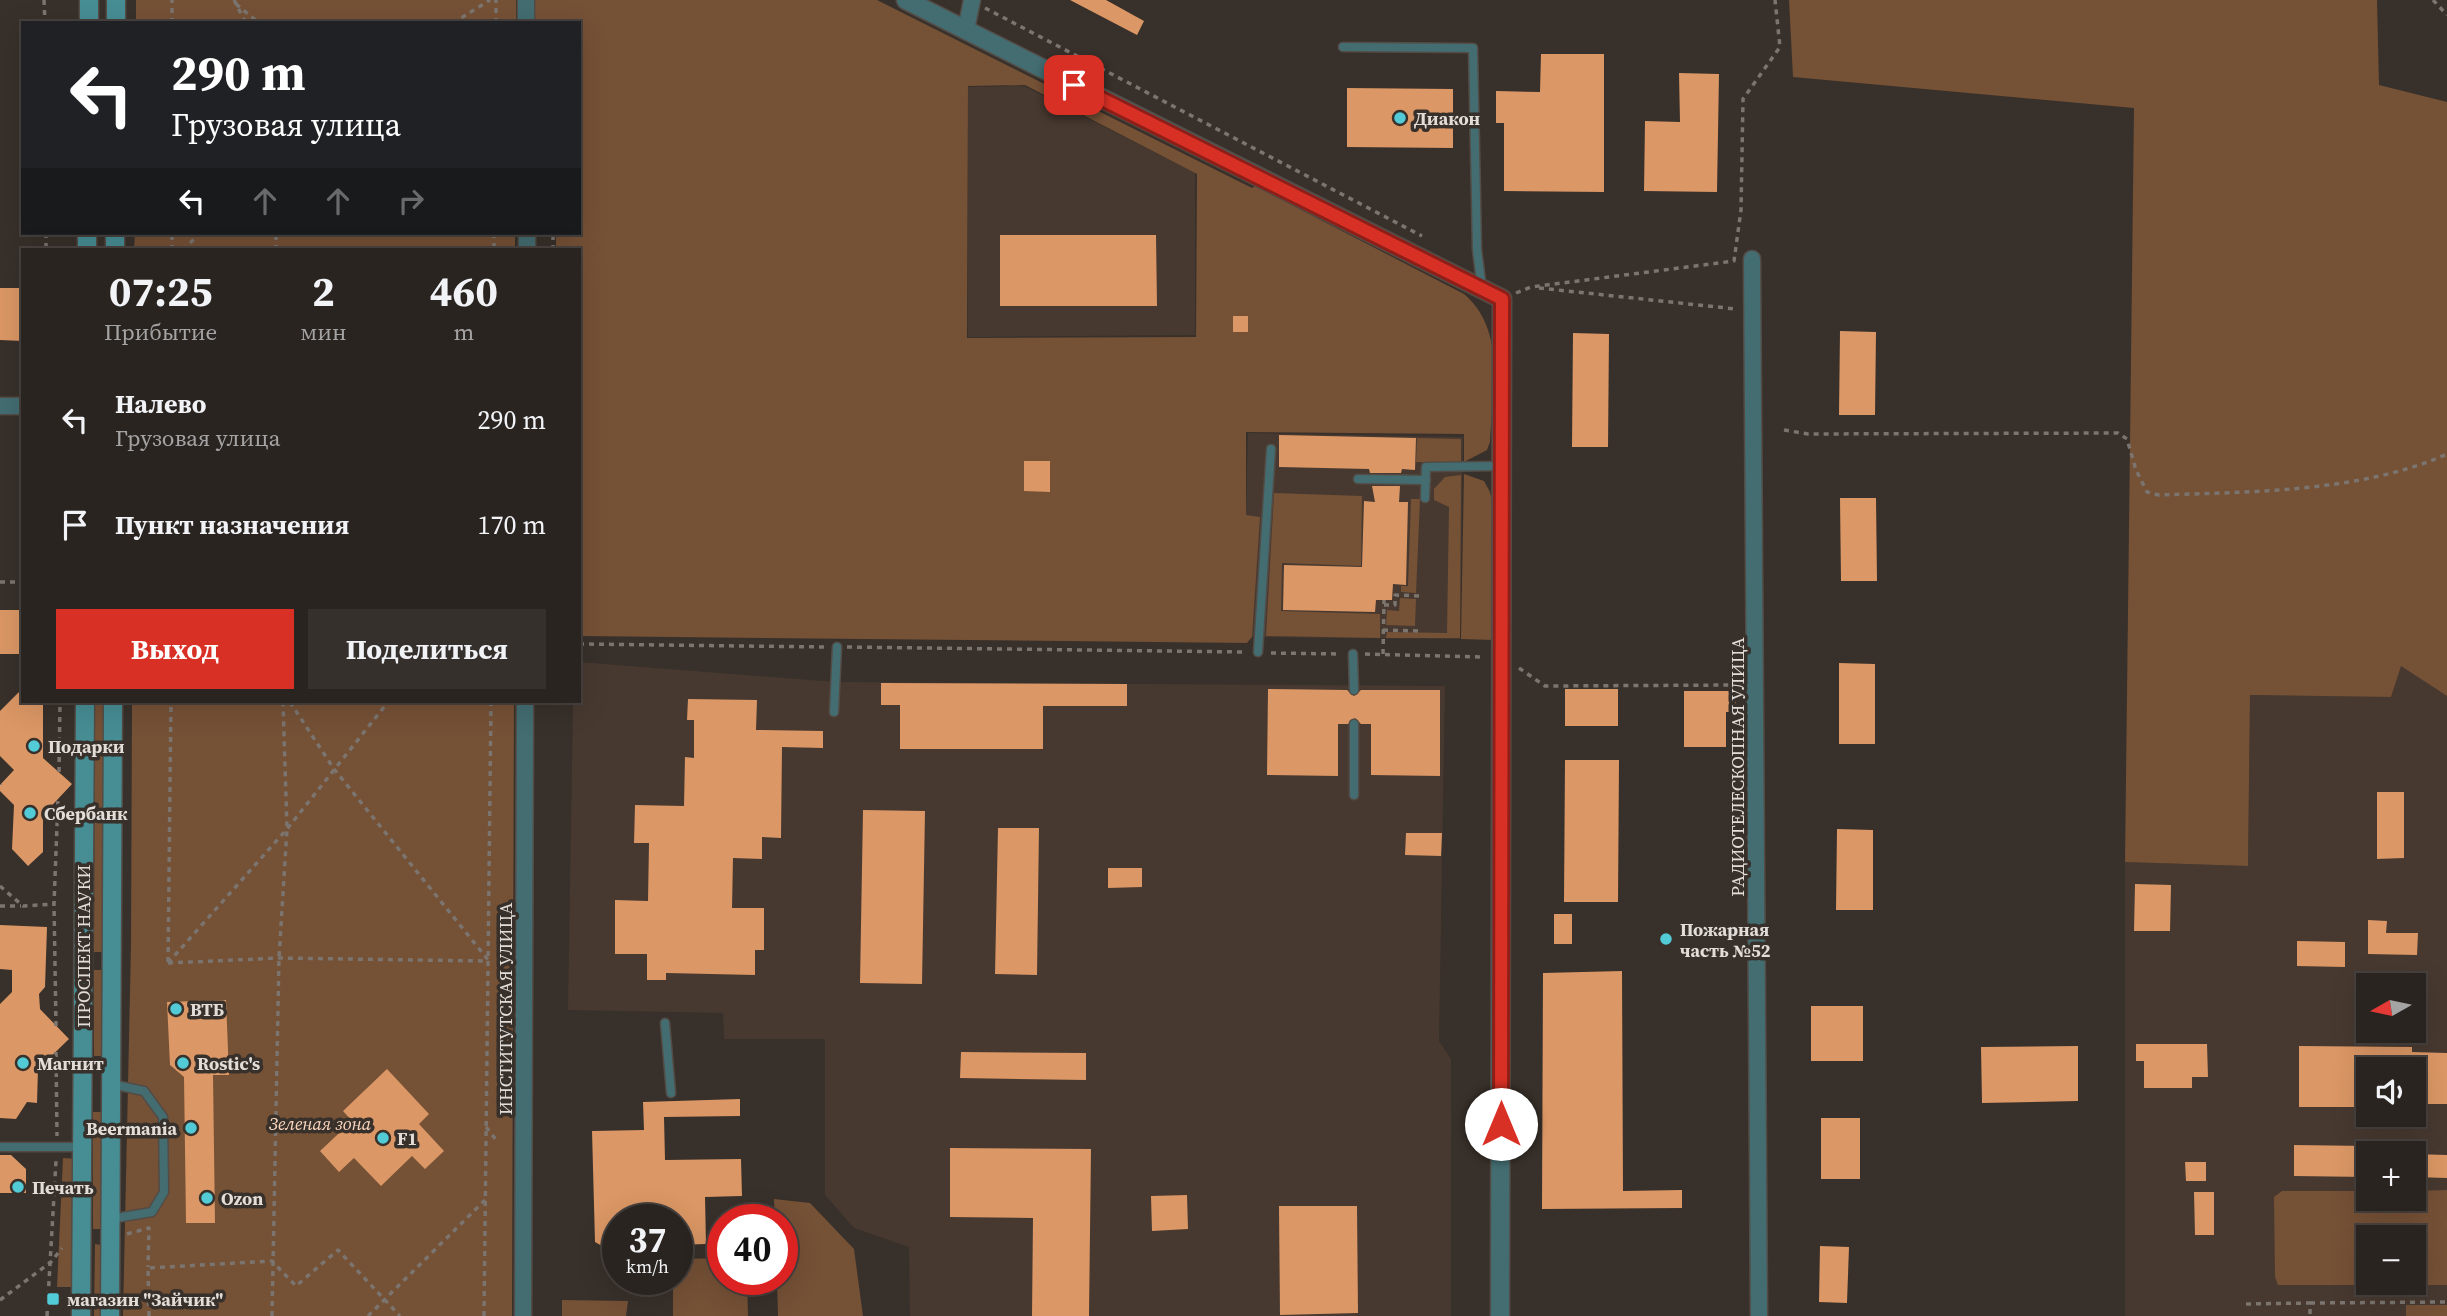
<!DOCTYPE html>
<html lang="ru">
<head>
<meta charset="utf-8">
<style>
	:root { --surface:#2a2420; --page:#36302d; --text:#f1f3f6; --muted:#a5a4a5; --line:#46413e; --accent:#d93025 }
	body { margin:0; font-family:"Source Serif 4",serif; background:var(--page); color:var(--text); height:100vh; display:flex; flex-direction:column; font-size:26px; white-space:nowrap }
	* { box-sizing:border-box; margin:0 }
	p { font-size:23px; color:var(--muted) }
	.icon { flex:none; width:38px; height:38px; fill:none; stroke:currentColor; stroke-width:2; stroke-linecap:round; stroke-linejoin:round }
	.map { position:relative; flex:1; overflow:hidden }
	.drawer { position:absolute; left:21px; top:248px; width:560px; height:455px; display:flex; flex-direction:column; background:var(--surface); border-radius:0px; box-shadow:0 7px 28px #0002,0 0 0 2px var(--line) }
	.drawer>* { flex:none }
	.banner { position:absolute; left:21px; top:21px; width:560px; height:214px; border-radius:0px; box-shadow:0 7px 28px #0002,0 0 0 2px var(--line); background:#202124; color:#fff; overflow:hidden }
	.needle { width:46px; rotate:261deg }
	.tools { position:absolute; left:2356px; top:973px; display:grid; gap:14px }
	.tools a { display:grid; place-items:center; width:70px; height:70px; border-radius:0px; background:var(--surface); box-shadow:0 7px 28px #0002,0 0 0 2px var(--line); font-size:35px }
	.speed { position:absolute; left:602px; top:1204px; display:flex; gap:14px; font-size:35px; font-weight:700; text-align:center }
	.speed>* { display:grid; place-content:center; width:91px; height:91px; border-radius:50%; background:var(--surface); box-shadow:0 7px 28px #0002,0 0 0 2px var(--line); line-height:1 }
	.speed small { font-size:18px; font-weight:400 }
	.speed .limit { border:10px solid #d22; background:#fff; color:#111 }
	.pin { position:absolute; display:grid; place-items:center; width:60px; height:60px; color:#fff; margin:-30px; border-radius:14px; box-shadow:0 4px 10px #0006 }
	.me { position:absolute; width:77px; margin:-38px; rotate:0deg; stroke-linejoin:round; filter:drop-shadow(0 0 5px #0008) }
	.turn { display:flex; align-items:center; gap:24px; height:147px; padding:0 35px; font-size:32px }
	.turn .icon { width:91px; height:91px; stroke-width:2.5 }
	.turn b { display:block; font-size:49px; line-height:60px }
	.lanes { display:flex; align-items:center; height:66px; padding:0 35px; background:#0003; justify-content:center; gap:35px; direction:ltr }
	.lanes .off { opacity:.35 }
	.eta { display:flex; justify-content:space-evenly; align-items:center; height:119px; text-align:center }
	.eta b { font-size:42px; font-weight:700; line-height:49px }
	.button { display:flex; gap:14px; margin-top:auto; padding:14px 35px }
	.button a { flex:1; height:80px; border-radius:0px; background:var(--accent); color:#fff; font-size:28px; font-weight:700; line-height:80px; text-align:center }
	.button a+a { background:var(--page); color:var(--text) }
	ul { padding:0; list-style:none }
	li { display:flex; align-items:center; gap:21px; height:105px; padding:0 35px }
	li div { flex:1 }
	li b { display:block; font-size:26px }
	li em { font-style:normal }
	.map>svg:first-child { display:block }
	.built { fill:#473930; fill-rule:evenodd }
	.green { fill:#755136; fill-rule:evenodd }
	.building { fill:#db9765 }
	.lines { fill:none; stroke-linecap:round; stroke-linejoin:round }
	.service-casing { stroke:#534c46; stroke-width:11 }
	.minor-casing { stroke:#534c46; stroke-width:19 }
	.tertiary-casing { stroke:#534c46; stroke-width:21 }
	.secondary-casing { stroke:#534c46; stroke-width:21 }
	.path { stroke:#7b746f; stroke-width:3.5; stroke-dasharray:5 5; stroke-linecap:butt }
	.service { stroke:#436d71; stroke-width:8 }
	.minor { stroke:#436d71; stroke-width:16 }
	.tertiary { stroke:#436d71; stroke-width:18 }
	.secondary { stroke:#478d94; stroke-width:18 }
	.route-casing { stroke:#8d1f18; stroke-width:18 }
	.route { stroke:#d93025; stroke-width:12 }
	.poi-dot { fill:#52cbd7; stroke:#38302a; stroke-width:2.5 }
	.labels { text-anchor:middle; dominant-baseline:central; stroke-width:7; stroke-linejoin:round; paint-order:stroke }
	.poi-label { font-size:18px; font-weight:bold; fill:#e2ddd9; stroke:#38302a; text-anchor:start }
	.street-label { font-size:18px; fill:#e2ddd9; stroke:#38302a }
	.park-label { font-size:18px; font-style:italic; fill:#fdd8be; stroke:#38302a }
</style>
</head>
<body>
<div class="map">
<svg width="2447" height="1316" viewBox="0 0 2447 1316">
	<rect width="100%" height="100%" fill="#38302a"/>
	<g class="built">
		<polygon points="1024,86 1195,173 1195,335 968,337 968,87"/>
		<polygon points="1248,433 1463,437 1460,639 1243,637"/>
		<polygon points="579,662 836,682 1445,686 1439,1041 1451,1059 1451,1316 910,1316 909,1247 854,1228 825,1195 825,1039 724,1039 723,1013 568,1010 573,702 579,702"/>
		<path d="M2400,665l47,31v609h-41v11h-281v-454l123,4 2,-171 141,2zM2368,985h45v46h-45zM2368,1069h45v46h-45zM2368,1153h45v46h-45zM2368,1237h45v46h-45z"/>
	</g>
	<g class="green">
		<rect x="136" y="0" width="380" height="23"/>
		<path d="M535,0h342l375,188 3,-2 209,108c43,37 28,97 26,148l-3,8 -23,12v-28l-218,-2v83l14,2 -8,120 -5,6 -668,-7v-386h-23v-17h23v-210h-44zM1025,85l172,89 -1,163 -229,1 1,-252z"/>
		<polygon points="1789,0 2377,0 2379,85 2447,102 2447,696 2401,666 2391,697 2250,695 2248,866 2125,862 2134,108 1793,77"/>
		<polygon points="135,233 515,233 515,250 134,250"/>
		<polygon points="1417,438 1461,439 1461,462 1416,462"/>
		<polygon points="1464,474 1484,481 1490,492 1494,510 1494,640 1461,639"/>
		<polygon points="1461,475 1460,638 1386,638 1387,632 1447,633 1449,507 1434,500 1434,489 1445,477"/>
		<polygon points="1274,493 1362,496 1361,566 1282,563 1281,611 1380,614 1380,638 1266,636"/>
		<polygon points="1411,499 1420,499 1416,593 1401,592 1401,586 1408,586"/>
		<polygon points="1400,598 1416,599 1415,626 1386,625 1387,610 1399,611"/>
		<polygon points="95,702 103,702 103,952 94,952"/>
		<polygon points="132,702 514,702 512,1316 123,1316 131,946"/>
		<rect x="94" y="970" width="8" height="86"/>
		<rect x="93" y="1112" width="8" height="117"/>
		<polygon points="63,1158 79,1159 72,1287 57,1287"/>
		<path d="M2447,1190v95h-169l-3,-8 -1,-80 8,-6h86v8h45v-8zM2368,1237h45v46h-45z"/>
		<polygon points="774,1199 810,1203 854,1249 863,1316 778,1316 777,1279 782,1279 782,1220 775,1220"/>
		<polygon points="95,1244 101,1245 101,1316 94,1316"/>
		<polygon points="723,1258 723,1279 747,1279 748,1316 673,1316 673,1279 677,1279 677,1259"/>
		<polygon points="562,1300 628,1301 626,1316 562,1316"/>
		<rect x="2406" y="1305" width="41" height="11"/>
	</g>
	<g class="building">
		<polygon points="1070,0 1106,0 1144,21 1137,35"/>
		<polygon points="1541,54 1604,54 1604,192 1504,191 1504,123 1496,123 1496,91 1540,92"/>
		<polygon points="1679,73 1719,74 1717,192 1644,191 1645,121 1680,122"/>
		<polygon points="1347,88 1453,89 1453,148 1347,147"/>
		<polygon points="1000,235 1156,235 1157,306 1000,306"/>
		<polygon points="0,288 19,288 23,341 0,340"/>
		<rect x="1233" y="316" width="15" height="16"/>
		<polygon points="1840,331 1876,332 1875,415 1839,415"/>
		<polygon points="1573,333 1609,334 1608,447 1572,447"/>
		<polygon points="1279,435 1416,438 1415,470 1402,469 1401,473 1370,473 1369,469 1279,467"/>
		<polygon points="1024,461 1050,461 1050,492 1024,491"/>
		<polygon points="1372,486 1400,486 1399,502 1408,502 1406,585 1393,584 1392,600 1376,600 1375,612 1283,610 1284,565 1362,567 1364,501 1375,502"/>
		<polygon points="1840,498 1876,498 1877,581 1841,581"/>
		<rect x="0" y="610" width="23" height="44"/>
		<polygon points="1839,663 1875,664 1875,744 1839,744"/>
		<polygon points="881,683 1127,684 1127,706 1043,706 1043,749 900,749 900,705 881,705"/>
		<polygon points="23,688 23,702 43,702 43,758 72,784 43,815 43,852 28,866 12,849 14,805 0,791 0,785 14,770 0,756 0,711"/>
		<polygon points="1268,689 1347,690 1354,696 1361,690 1440,690 1440,776 1371,775 1371,724 1361,724 1355,718 1348,724 1338,724 1338,776 1267,775"/>
		<rect x="1565" y="689" width="53" height="37"/>
		<polygon points="1684,691 1736,691 1736,712 1726,712 1726,747 1684,747"/>
		<polygon points="688,699 757,700 756,730 823,731 823,748 782,747 781,838 762,837 762,859 733,858 732,908 764,908 764,950 755,950 755,975 666,973 666,980 647,980 647,954 615,954 615,900 648,901 649,843 634,843 635,805 684,806 685,757 694,758 694,720 687,720"/>
		<polygon points="1565,760 1619,760 1618,902 1564,902"/>
		<polygon points="2377,792 2404,792 2404,858 2377,859"/>
		<polygon points="863,810 925,811 922,984 860,983"/>
		<polygon points="998,828 1039,828 1037,975 995,974"/>
		<polygon points="1837,829 1873,830 1873,910 1836,910"/>
		<polygon points="1406,833 1442,833 1441,856 1405,855"/>
		<polygon points="1108,868 1142,868 1142,887 1108,888"/>
		<polygon points="2135,884 2171,885 2170,931 2134,931"/>
		<rect x="1554" y="914" width="18" height="30"/>
		<polygon points="2368,920 2387,921 2386,933 2418,933 2417,955 2368,954"/>
		<polygon points="0,925 47,927 45,987 39,994 40,1009 69,1039 38,1069 37,1103 27,1102 16,1119 0,1118 0,1004 12,992 12,970 0,969"/>
		<polygon points="2297,941 2345,942 2345,967 2297,966"/>
		<polygon points="1622,971 1623,1191 1682,1190 1682,1208 1542,1209 1543,973"/>
		<polygon points="226,1000 229,1075 213,1075 215,1223 186,1223 184,1077 170,1065 167,1002"/>
		<rect x="1811" y="1006" width="52" height="55"/>
		<polygon points="2136,1044 2207,1044 2208,1077 2192,1077 2192,1088 2144,1088 2144,1061 2136,1061"/>
		<polygon points="2078,1046 2078,1101 1982,1103 1981,1047"/>
		<polygon points="2299,1046 2412,1047 2412,1052 2447,1053 2447,1104 2414,1104 2414,1069 2368,1069 2368,1107 2299,1107"/>
		<polygon points="961,1052 1086,1053 1086,1080 960,1078"/>
		<polygon points="387,1069 429,1114 419,1124 444,1151 425,1169 412,1156 381,1186 354,1158 339,1172 320,1151 352,1121 343,1111"/>
		<polygon points="740,1099 740,1116 664,1117 665,1160 741,1159 742,1196 705,1197 706,1244 677,1245 677,1220 618,1220 618,1246 602,1246 595,1242 592,1131 644,1130 643,1102"/>
		<rect x="1821" y="1118" width="39" height="61"/>
		<polygon points="2294,1145 2368,1146 2368,1177 2294,1176"/>
		<polygon points="950,1148 1091,1149 1089,1316 1032,1316 1033,1218 950,1217"/>
		<polygon points="2413,1154 2447,1155 2447,1178 2413,1177"/>
		<polygon points="0,1155 11,1155 26,1169 26,1193 0,1193"/>
		<polygon points="2185,1162 2206,1162 2206,1181 2186,1181"/>
		<polygon points="2194,1192 2214,1192 2214,1235 2195,1235"/>
		<polygon points="1187,1195 1188,1229 1152,1231 1151,1196"/>
		<polygon points="1279,1206 1357,1206 1358,1313 1280,1315"/>
		<polygon points="1820,1246 1849,1247 1847,1303 1819,1302"/>
	</g>
	<g class="lines">
		<defs>
			<g id="service">
				<polyline points="1343,47 1473,48 1477,250 1482,289"/>
				<polyline points="1358,479 1426,480"/>
				<polyline points="1425,498 1426,467 1501,466"/>
				<polyline points="1258,652 1271,449"/>
				<polyline points="1353,654 1354,690"/>
				<polyline points="834,712 837,647"/>
				<polyline points="1354,724 1354,795"/>
				<polyline points="665,1023 671,1093"/>
				<polyline points="0,1147 81,1147"/>
				<polyline points="110,1219 152,1212 164,1192 163,1117 144,1091 111,1084"/>
			</g>
			<g id="minor">
				<polyline points="526,0 526,23"/>
				<polyline points="966,30 972,0"/>
				<polyline points="527,250 527,233"/>
				<polyline points="1752,259 1759,1316"/>
				<polyline points="0,406 23,406"/>
				<polyline points="523,1316 525,702"/>
			</g>
			<polyline id="tertiary" points="906,0 1502,299 1500,1316"/>
			<g id="secondary">
				<polyline points="89,23 89,0"/>
				<polyline points="116,23 116,0"/>
				<polyline points="87,250 87,233"/>
				<polyline points="115,250 115,233"/>
				<polyline points="81,1316 85,702"/>
				<polyline points="110,1316 113,702"/>
			</g>
		</defs>
		<use href="#service" class="service-casing"/>
		<use href="#minor" class="minor-casing"/>
		<use href="#tertiary" class="tertiary-casing"/>
		<use href="#secondary" class="secondary-casing"/>
		<g class="path">
			<polyline points="44,0 45,23"/>
			<polyline points="234,0 246,23"/>
			<polyline points="2433,0 2447,15"/>
			<polyline points="236,4 259,23"/>
			<polyline points="985,8 1422,236"/>
			<polyline points="172,23 172,0"/>
			<polyline points="453,23 490,0"/>
			<polyline points="496,23 496,0"/>
			<polyline points="46,233 46,250"/>
			<polyline points="494,233 494,250"/>
			<polyline points="172,250 172,233"/>
			<polyline points="183,250 200,233"/>
			<polyline points="276,250 276,233"/>
			<polyline points="553,250 553,233"/>
			<polyline points="1539,288 1736,309"/>
			<polyline points="1516,293 1531,287 1734,261 1741,210 1743,99 1780,47 1775,0"/>
			<path d="M1784,430l24,4 310,-1 9,6 9,31 11,22 12,3c91,-3 204,-3 288,-41"/>
			<polyline points="0,582 23,582"/>
			<polyline points="1384,605 1395,605 1395,595 1421,596"/>
			<polyline points="1383,630 1419,631"/>
			<polyline points="579,644 826,647"/>
			<polyline points="847,647 1246,652"/>
			<polyline points="1271,653 1340,654"/>
			<polyline points="1365,654 1484,657"/>
			<polyline points="1383,654 1384,600"/>
			<polyline points="1519,668 1545,686 1737,685"/>
			<polyline points="290,702 334,769 489,961"/>
			<polyline points="59,772 60,702"/>
			<polyline points="0,784 0,785"/>
			<polyline points="0,886 23,906 54,904"/>
			<polyline points="0,906 21,906"/>
			<polyline points="168,962 171,702"/>
			<polyline points="168,963 287,829 388,702"/>
			<polyline points="168,963 279,958 488,961"/>
			<polyline points="56,1026 54,904 58,799"/>
			<polyline points="56,1052 57,1136"/>
			<polyline points="486,1127 497,1141"/>
			<polyline points="127,1234 149,1228 148,1267"/>
			<polyline points="0,1300 51,1262 62,1248"/>
			<polyline points="2310,1303 2447,1302"/>
			<polyline points="2246,1304 2310,1303 2310,1316"/>
			<polyline points="47,1316 56,1161"/>
			<polyline points="149,1316 148,1268 272,1261 296,1286 338,1250 400,1316"/>
			<polyline points="272,1316 279,958 287,829 283,702"/>
			<polyline points="368,1316 485,1200"/>
			<polyline points="484,1316 491,702"/>
		</g>
		<use href="#service" class="service"/>
		<use href="#minor" class="minor"/>
		<use href="#tertiary" class="tertiary"/>
		<use href="#secondary" class="secondary"/>
	</g>
	<g class="lines">
		<defs>
			<polyline id="route" points="1074,85 1502,299 1501,1124"/>
		</defs>
		<use href="#route" class="route-casing"/>
		<use href="#route" class="route"/>
	</g>
	<g class="poi-dot">
		<circle cx="1400" cy="118" r="7"/>
		<circle cx="34" cy="746" r="7"/>
		<circle cx="30" cy="813" r="7"/>
		<circle cx="1666" cy="939" r="7"/>
		<circle cx="176" cy="1009" r="7"/>
		<circle cx="23" cy="1063" r="7"/>
		<circle cx="183" cy="1063" r="7"/>
		<circle cx="191" cy="1128" r="7"/>
		<circle cx="383" cy="1138" r="7"/>
		<circle cx="18" cy="1187" r="7"/>
		<circle cx="207" cy="1198" r="7"/>
		<rect x="46" y="1292" width="14" height="14" rx="3.5"/>
	</g>
	<g class="labels">
		<g class="poi-label">
			<text x="1414" y="118">Диакон</text>
			<text x="48" y="746">Подарки</text>
			<text x="44" y="813">Сбербанк</text>
			<text x="1680" y="929">Пожарная<tspan x="1680" dy="21">часть №52</tspan></text>
			<text x="190" y="1009">ВТБ</text>
			<text x="37" y="1063">Магнит</text>
			<text x="197" y="1063">Rostic's</text>
			<text x="177" y="1128" text-anchor="end">Beermania</text>
			<text x="397" y="1138">F1</text>
			<text x="32" y="1187">Печать</text>
			<text x="221" y="1198">Ozon</text>
			<text x="67" y="1299">магазин "Зайчик"</text>
		</g>
		<g class="street-label">
			<text transform="translate(1737 767) rotate(-90)">РАДИОТЕЛЕСКОПНАЯ УЛИЦА</text>
			<text transform="translate(83 946) rotate(-90)">ПРОСПЕКТ НАУКИ</text>
			<text transform="translate(505 1009) rotate(-90)">ИНСТИТУТСКАЯ УЛИЦА</text>
		</g>
		<g class="park-label">
			<text x="320" y="1123">Зеленая зона</text>
		</g>
	</g>
</svg>
<div class="tools">
<a><svg class="needle" viewBox="-14 -14 28 28"><path d="M0-13l5 13h-10z" fill="#e53935"/><path d="M0 13l5-13h-10z" fill="#a5a4a5"/></svg></a>
<a><svg class="icon" aria-label="sound" viewBox="0 0 24 24"><path d="M4 9h4l5-4v14l-5-4H4zM17 9q2 3 0 6"/></svg></a>
<a>+</a>
<a>−</a>
</div>
<div class="speed"><div>37<small>km/h</small></div><div class="limit">40</div></div>
<div class="pin" style="left:1074px;top:85px;background:#d93025"><svg class="icon" aria-label="arrive" viewBox="0 0 24 24"><path d="M6 21V4h12l-3 4 3 4H6"/></svg></div>
<svg class="me" style="left:1501px;top:1124px" viewBox="-20 -20 40 40"><circle r="19" fill="#fff"/><path d="M0-13L10 11 0 6-10 11z" fill="#d93025"/></svg>
<div class="banner">
<div class="turn"><svg class="icon" aria-label="left" viewBox="0 0 24 24"><path d="M17 20v-9H6M10 6l-5 5 5 5"/></svg><div><b>290 m</b>Грузовая улица</div></div>
<div class="lanes"><svg class="icon" aria-label="left" viewBox="0 0 24 24"><path d="M17 20v-9H6M10 6l-5 5 5 5"/></svg><svg class="icon off" aria-label="ahead" viewBox="0 0 24 24"><path d="M12 20V5M6 11l6-6 6 6"/></svg><svg class="icon off" aria-label="ahead" viewBox="0 0 24 24"><path d="M12 20V5M6 11l6-6 6 6"/></svg><svg class="icon off" aria-label="right" viewBox="0 0 24 24"><path d="M7 20v-9h11M14 6l5 5-5 5"/></svg></div>
</div>
<section class="drawer">
<div class="eta">
<div><b>07:25</b><p>Прибытие</p></div>
<div><b>2</b><p>мин</p></div>
<div><b>460</b><p>m</p></div>
</div>
<ul>
<li><svg class="icon" aria-label="left" viewBox="0 0 24 24"><path d="M17 20v-9H6M10 6l-5 5 5 5"/></svg><div><b>Налево</b><p>Грузовая улица</p></div><em>290 m</em></li>
<li><svg class="icon" aria-label="arrive" viewBox="0 0 24 24"><path d="M6 21V4h12l-3 4 3 4H6"/></svg><div><b>Пункт назначения</b></div><em>170 m</em></li>
</ul>
<div class="button"><a>Выход</a><a>Поделиться</a></div>
</section>
</div>
</body>
</html>
